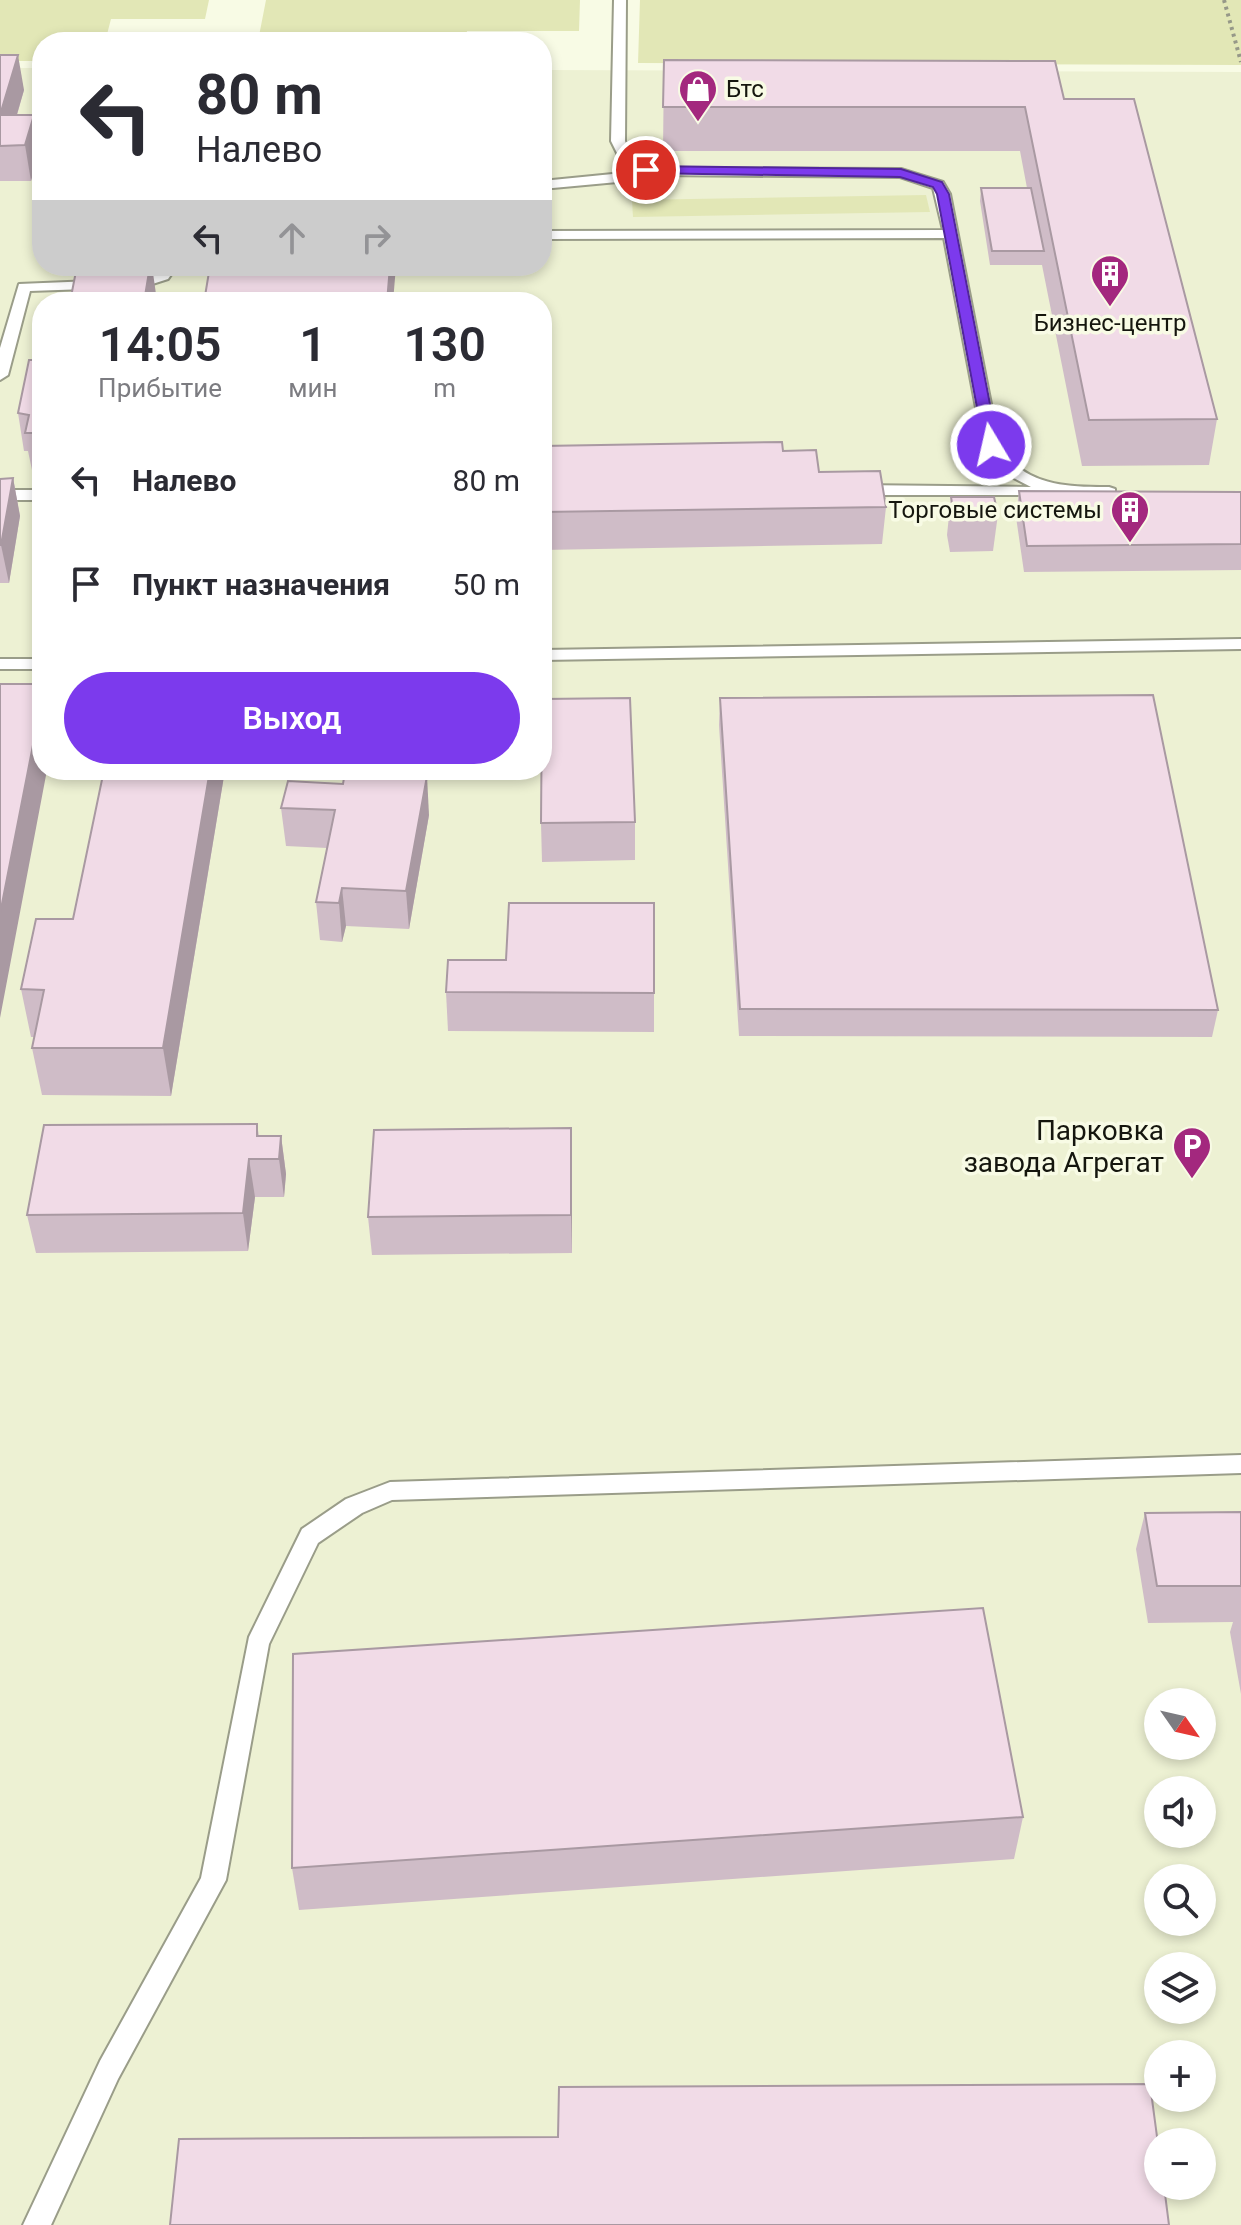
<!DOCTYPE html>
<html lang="ru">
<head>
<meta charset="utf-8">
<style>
	:root { --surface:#fff; --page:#f7f7f7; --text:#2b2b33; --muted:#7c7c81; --accent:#7c3aed }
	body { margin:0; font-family:Roboto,sans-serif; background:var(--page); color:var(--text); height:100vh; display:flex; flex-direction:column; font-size:30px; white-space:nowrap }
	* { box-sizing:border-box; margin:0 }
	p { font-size:26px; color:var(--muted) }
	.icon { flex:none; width:44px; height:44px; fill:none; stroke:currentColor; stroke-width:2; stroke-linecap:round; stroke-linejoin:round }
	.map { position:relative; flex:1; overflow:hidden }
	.side { position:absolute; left:32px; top:292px; width:520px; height:488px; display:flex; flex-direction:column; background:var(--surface); border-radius:32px; box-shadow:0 4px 12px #0003 }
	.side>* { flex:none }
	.guide { position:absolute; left:32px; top:32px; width:520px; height:244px; border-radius:32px; box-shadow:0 4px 12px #0003; background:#fff; color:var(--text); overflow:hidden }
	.needle { width:52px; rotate:124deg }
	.buttons { position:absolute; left:1144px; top:1688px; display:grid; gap:16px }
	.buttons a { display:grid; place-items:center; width:72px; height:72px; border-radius:50%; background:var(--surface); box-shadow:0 4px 12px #0003; font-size:40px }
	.pin { position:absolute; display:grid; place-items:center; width:68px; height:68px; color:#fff; margin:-34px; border:4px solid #fff; border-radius:50%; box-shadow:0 2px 8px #0007 }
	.me { position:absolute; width:88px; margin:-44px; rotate:351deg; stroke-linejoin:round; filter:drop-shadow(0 0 6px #0008) }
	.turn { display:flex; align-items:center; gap:28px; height:168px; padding:0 32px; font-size:36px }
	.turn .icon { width:104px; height:104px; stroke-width:2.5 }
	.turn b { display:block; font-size:56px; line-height:68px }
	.lanes { display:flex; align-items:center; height:76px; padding:0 32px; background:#0003; justify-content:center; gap:40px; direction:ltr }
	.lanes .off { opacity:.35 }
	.eta { display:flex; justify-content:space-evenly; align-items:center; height:136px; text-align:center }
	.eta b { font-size:48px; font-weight:600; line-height:56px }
	.cta { display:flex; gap:16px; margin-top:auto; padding:16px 32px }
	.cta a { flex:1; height:92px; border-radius:48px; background:var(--accent); color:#fff; font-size:32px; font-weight:600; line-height:92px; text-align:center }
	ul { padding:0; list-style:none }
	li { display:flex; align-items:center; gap:24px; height:104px; padding:0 32px }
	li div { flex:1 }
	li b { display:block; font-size:30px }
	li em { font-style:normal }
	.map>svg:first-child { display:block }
	.built { fill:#edf1d3; fill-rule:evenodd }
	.green { fill:#e2e7b6 }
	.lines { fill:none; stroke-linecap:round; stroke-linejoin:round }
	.lane-casing { stroke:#9a9d89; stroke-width:4 }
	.path { stroke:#969888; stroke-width:4; stroke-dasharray:3 4; stroke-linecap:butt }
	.lane { fill:#fff; fill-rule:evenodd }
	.wall { fill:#cfbcc7 }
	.shaded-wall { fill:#a999a2 }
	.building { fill:#f1dbe7; stroke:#a999a2; stroke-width:2 }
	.route { fill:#7c3aed; stroke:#51269a; stroke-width:2 }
	.labels { text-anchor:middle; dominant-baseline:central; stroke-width:7; stroke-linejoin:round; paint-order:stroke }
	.far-poi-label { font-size:24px; fill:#15160e; stroke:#f8fbe5; text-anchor:start }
	.poi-label { font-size:28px; fill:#15160e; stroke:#f8fbe5; text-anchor:end }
</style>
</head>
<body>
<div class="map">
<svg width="1241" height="2225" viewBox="0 0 1241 2225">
	<rect width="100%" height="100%" fill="#f8fbe5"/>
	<path class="built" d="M0,68h42v198h500v-196l699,2v2153h-1241zM42,302h500v468h-500zM1158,1702h44v44h-44zM1158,1790h44v44h-44zM1158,1878h44v44h-44zM1158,1966h44v44h-44zM1158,2054h44v44h-44zM1158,2142h44v44h-44z"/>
	<g class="green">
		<polygon points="0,0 209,0 205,19 111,19 105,42 42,42 42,61 0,61"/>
		<polygon points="266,0 580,0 579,31 467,31 465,42 285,42 285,36 259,36"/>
		<polygon points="640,0 1241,0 1241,65 638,63"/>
		<polygon points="926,195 930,212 633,217 632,200"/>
	</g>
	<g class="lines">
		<defs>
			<g id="lane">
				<path d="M614,0h12l-1,141 9,20 29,7 238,1 42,13 7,12 49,251c24,41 68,42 110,42l6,2v6h-258l-8,-5 8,-5 174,2 -25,-13 -23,-29 -39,-207 -402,1v-8l401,-1 -10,-42 -33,-11 -243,-2 -7,4 -108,10v-8l101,-10 -19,-4 -13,-26z"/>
				<polygon points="163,266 177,266 168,279 143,287 30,291 8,375 0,380 0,348 19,284 141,279 158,273"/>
				<rect x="0" y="490" width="42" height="10"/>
				<polygon points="1241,639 1241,649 542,660 542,650"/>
				<rect x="0" y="659" width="42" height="10"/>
				<polygon points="1241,1455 1241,1473 392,1500 362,1513 318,1543 269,1644 226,1880 118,2079 51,2225 23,2225 100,2061 201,1878 249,1637 302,1529 346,1499 390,1482"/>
			</g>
		</defs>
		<use href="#lane" class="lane-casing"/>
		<polyline class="path" points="1224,0 1241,62"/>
		<use href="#lane" class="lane"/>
	</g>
	<g class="wall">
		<polygon points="0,55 24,90 17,115 34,115 39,151 31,181 0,181"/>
		<polygon points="664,60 1064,99 1217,419 1209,465 1082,466 1042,265 990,265 980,201 981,188 1027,188 1020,151 663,151"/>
		<polygon points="42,360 42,470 32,470 28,451 24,451 18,413"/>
		<polygon points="542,446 783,451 819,472 886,507 882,544 542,550"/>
		<polygon points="13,478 20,516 9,583 0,583 0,479"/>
		<polygon points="1019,491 1241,492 1241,570 1024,572 1016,517"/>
		<polygon points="951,497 998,514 993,551 950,552 947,535"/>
		<polygon points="720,698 1218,1010 1212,1037 739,1036 719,725"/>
		<polygon points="225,770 171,1096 42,1095 32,1048 34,1037 31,1037 21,989"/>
		<polygon points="281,808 429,815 409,929 346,926 342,942 320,940 316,902 327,848 286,846"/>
		<polygon points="635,822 635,860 542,862 541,823"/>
		<polygon points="654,903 654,1032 448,1031 446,992 506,960"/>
		<polygon points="257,1124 259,1136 281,1136 286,1174 284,1197 255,1197 248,1251 36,1253 27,1215"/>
		<polygon points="572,1166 572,1253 372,1255 368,1217"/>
		<polygon points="1241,1512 1241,1694 1230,1632 1233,1622 1148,1623 1136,1549 1145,1513"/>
		<polygon points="1023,1817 1014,1859 299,1910 292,1868"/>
	</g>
	<g class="shaded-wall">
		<polygon points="18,55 24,90 8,145 0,115"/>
		<polygon points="34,115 39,151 31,181 25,145"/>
		<polygon points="150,266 152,266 156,294 155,302 144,302"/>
		<polygon points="390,266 396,266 393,302 387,302"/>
		<polygon points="13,478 20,516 9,583 1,545"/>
		<polygon points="42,699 42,770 47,770 0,1018 0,914"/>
		<polygon points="210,770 225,770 171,1096 163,1048"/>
		<polygon points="427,776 429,815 409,929 406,891"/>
		<polygon points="342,888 346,926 342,942 339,903"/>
		<polygon points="571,1128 572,1166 572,1253 571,1215"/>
		<polygon points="281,1136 286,1174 284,1197 279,1159"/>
		<polygon points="249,1159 255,1197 248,1251 243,1213"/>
	</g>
	<g class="building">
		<polygon points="0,55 18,55 0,115 34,115 25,145 0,146"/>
		<polygon points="664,60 1055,61 1064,99 1134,99 1217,419 1089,420 1025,107 663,107"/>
		<polygon points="981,188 1031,188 1044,251 992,251"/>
		<polygon points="77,266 150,266 144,302 70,302"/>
		<polygon points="210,266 390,266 387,302 204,302"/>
		<polygon points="29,360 42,360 42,433 25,433 29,415 18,413"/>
		<polygon points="782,442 783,451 816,450 819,472 880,471 886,507 542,512 542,446"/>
		<polygon points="13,478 1,545 0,545 0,479"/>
		<polygon points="1019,491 1241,492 1241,544 1027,546"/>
		<polygon points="951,497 994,497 998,514 954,515"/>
		<polygon points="0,684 42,684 42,699 0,914"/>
		<polygon points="1153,695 1218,1010 740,1009 720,698"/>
		<polygon points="630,698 635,822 541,823 542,699"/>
		<polygon points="104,770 210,770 163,1048 32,1048 44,990 21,989 36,919 73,919"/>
		<polygon points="345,772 427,776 406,891 342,888 339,903 316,902 335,810 281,808 288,781 343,784"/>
		<polygon points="509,903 654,903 654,993 446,992 448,960 506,960"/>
		<polygon points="257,1124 257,1136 281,1136 279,1159 249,1159 243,1213 27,1215 44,1125"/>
		<polygon points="571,1128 571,1215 368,1217 374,1130"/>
		<polygon points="1241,1512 1241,1586 1157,1586 1145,1513"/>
		<polygon points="983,1608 1023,1817 292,1868 293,1654"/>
		<polygon points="1150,2084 1158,2144 1158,2186 1164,2186 1169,2225 170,2225 179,2139 558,2137 559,2087"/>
	</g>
	<polygon class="route" points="646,166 901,169 942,182 949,194 998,445 996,448 986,448 984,445 937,194 933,187 900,177 641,173 641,168"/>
	<defs>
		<symbol id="shop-pin" viewBox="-11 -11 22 30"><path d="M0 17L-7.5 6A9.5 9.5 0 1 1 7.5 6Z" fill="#a3287e" stroke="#f8fbe5"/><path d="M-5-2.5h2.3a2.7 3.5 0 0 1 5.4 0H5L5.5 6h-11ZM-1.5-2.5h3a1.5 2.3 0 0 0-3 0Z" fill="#fff"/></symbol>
		<symbol id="building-pin" viewBox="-11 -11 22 30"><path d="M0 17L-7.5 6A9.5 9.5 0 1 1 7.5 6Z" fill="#a3287e" stroke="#f8fbe5"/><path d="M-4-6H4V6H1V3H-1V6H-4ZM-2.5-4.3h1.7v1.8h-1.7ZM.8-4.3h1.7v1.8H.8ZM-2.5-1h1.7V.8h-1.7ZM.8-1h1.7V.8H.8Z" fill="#fff"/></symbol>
		<symbol id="parking-pin" viewBox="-11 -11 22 30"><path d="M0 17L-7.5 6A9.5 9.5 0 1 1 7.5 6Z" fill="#a3287e" stroke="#f8fbe5"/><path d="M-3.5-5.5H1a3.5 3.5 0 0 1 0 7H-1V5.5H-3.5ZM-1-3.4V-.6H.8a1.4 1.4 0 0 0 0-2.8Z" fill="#fff"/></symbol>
	</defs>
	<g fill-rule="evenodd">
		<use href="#shop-pin" x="676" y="67" width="44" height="60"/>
		<use href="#building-pin" x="1088" y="252" width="44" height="60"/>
		<use href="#building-pin" x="1108" y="488" width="44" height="60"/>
		<use href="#parking-pin" x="1170" y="1124" width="44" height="60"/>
	</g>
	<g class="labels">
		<g class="far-poi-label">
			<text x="726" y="89">Бтс</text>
			<text x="1110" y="323" text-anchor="middle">Бизнес-центр</text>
			<text x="1102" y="510" text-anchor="end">Торговые системы</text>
		</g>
		<g class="poi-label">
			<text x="1164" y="1130">Парковка<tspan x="1164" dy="32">завода Агрегат</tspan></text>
		</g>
	</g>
</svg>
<div class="buttons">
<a><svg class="needle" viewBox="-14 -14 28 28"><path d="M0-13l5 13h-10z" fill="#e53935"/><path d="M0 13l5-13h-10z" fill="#7c7c81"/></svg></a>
<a><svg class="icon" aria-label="sound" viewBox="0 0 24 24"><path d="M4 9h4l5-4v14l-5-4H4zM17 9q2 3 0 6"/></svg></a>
<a><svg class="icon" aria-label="search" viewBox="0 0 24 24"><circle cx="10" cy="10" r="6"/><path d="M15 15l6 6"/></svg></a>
<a><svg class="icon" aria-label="layers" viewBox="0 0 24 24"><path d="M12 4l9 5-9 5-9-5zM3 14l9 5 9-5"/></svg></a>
<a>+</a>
<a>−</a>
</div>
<div class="pin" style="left:646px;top:170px;background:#d93025"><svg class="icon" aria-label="arrive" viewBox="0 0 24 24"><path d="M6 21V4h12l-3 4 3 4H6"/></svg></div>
<svg class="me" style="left:991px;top:445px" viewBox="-20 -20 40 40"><circle r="17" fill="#7c3aed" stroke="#fff" stroke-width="3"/><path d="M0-11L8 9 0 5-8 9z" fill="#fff"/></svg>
<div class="guide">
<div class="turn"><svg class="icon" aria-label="left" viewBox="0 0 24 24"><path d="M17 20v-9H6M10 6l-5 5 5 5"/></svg><div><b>80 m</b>Налево</div></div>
<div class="lanes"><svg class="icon" aria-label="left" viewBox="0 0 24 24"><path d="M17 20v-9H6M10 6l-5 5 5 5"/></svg><svg class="icon off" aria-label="ahead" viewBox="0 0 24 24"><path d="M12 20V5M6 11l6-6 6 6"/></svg><svg class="icon off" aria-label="right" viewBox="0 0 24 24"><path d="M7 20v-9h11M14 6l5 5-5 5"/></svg></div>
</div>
<section class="side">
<div class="eta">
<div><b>14:05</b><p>Прибытие</p></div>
<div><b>1</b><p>мин</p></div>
<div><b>130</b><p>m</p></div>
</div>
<ul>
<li><svg class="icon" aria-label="left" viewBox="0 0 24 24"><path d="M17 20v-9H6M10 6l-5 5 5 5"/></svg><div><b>Налево</b></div><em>80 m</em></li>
<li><svg class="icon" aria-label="arrive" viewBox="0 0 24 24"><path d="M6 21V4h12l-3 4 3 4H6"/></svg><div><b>Пункт назначения</b></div><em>50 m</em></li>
</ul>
<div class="cta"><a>Выход</a></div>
</section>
</div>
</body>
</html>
